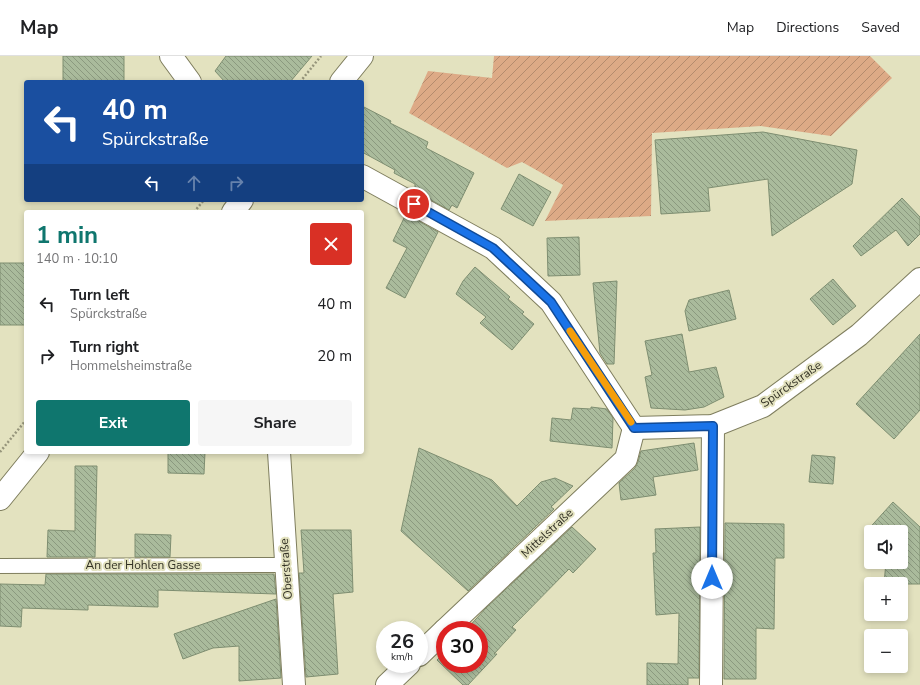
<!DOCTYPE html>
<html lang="en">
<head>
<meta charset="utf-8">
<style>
	:root { --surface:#fff; --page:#f6f6f6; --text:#202124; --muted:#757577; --line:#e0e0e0; --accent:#0f766e }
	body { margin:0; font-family:"Nunito Sans",sans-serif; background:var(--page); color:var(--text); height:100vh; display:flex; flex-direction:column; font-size:15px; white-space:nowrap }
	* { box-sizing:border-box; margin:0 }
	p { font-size:13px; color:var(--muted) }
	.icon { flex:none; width:22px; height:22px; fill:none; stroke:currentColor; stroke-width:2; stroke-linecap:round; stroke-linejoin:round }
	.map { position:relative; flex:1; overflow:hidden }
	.sheet { position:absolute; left:24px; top:154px; width:340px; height:244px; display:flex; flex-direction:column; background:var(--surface); border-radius:4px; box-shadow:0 2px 6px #0003 }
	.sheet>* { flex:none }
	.guide { position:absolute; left:24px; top:24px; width:340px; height:122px; border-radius:4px; box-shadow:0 2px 6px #0003; background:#1a4fa0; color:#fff; overflow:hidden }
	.buttons { position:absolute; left:864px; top:469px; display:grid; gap:8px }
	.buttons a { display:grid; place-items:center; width:44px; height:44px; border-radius:4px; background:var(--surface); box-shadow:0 2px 6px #0003; font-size:20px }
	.speed { position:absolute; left:376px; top:565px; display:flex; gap:8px; font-size:20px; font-weight:700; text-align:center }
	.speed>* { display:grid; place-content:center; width:52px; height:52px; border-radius:50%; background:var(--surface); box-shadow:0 2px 6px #0003; line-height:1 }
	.speed small { font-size:10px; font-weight:400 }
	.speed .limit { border:6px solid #d22; background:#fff; color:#111 }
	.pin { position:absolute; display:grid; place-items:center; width:34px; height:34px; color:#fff; margin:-17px; border:2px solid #fff; border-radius:50%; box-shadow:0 1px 4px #0007 }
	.me { position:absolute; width:44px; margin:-22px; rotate:0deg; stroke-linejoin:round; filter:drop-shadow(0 0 3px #0008) }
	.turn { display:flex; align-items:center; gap:14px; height:84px; padding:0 12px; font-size:18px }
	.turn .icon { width:52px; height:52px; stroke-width:2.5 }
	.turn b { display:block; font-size:28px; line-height:34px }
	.lanes { display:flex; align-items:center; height:38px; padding:0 12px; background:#0003; justify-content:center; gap:20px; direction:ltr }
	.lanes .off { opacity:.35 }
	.round { display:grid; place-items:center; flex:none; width:42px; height:42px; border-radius:4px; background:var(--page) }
	.head { display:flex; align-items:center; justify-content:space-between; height:68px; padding:0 12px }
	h1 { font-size:24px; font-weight:700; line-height:30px; color:var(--accent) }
	.cta { display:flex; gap:8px; margin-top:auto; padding:8px 12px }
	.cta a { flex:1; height:46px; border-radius:4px; background:var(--accent); color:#fff; font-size:16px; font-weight:700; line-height:46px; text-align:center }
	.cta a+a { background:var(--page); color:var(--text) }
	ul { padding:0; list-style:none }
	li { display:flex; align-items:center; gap:12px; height:52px; padding:0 12px }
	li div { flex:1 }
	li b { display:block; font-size:15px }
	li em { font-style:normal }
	header { display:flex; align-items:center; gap:24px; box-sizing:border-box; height:56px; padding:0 20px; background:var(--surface); border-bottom:1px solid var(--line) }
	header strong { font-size:19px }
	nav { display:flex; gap:22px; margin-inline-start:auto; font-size:14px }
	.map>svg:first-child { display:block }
	.garden { fill:url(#garden-furrows) }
	.building { fill:url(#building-back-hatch); stroke:#7e8e71 }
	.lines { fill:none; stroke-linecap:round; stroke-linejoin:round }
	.service-casing { stroke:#7f7e5e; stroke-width:16 }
	.minor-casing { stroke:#7f7e5e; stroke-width:24 }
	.tertiary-casing { stroke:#7f7e5e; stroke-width:24 }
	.path { stroke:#96957b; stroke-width:2.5; stroke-dasharray:2 2; stroke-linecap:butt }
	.service { stroke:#fff; stroke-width:14 }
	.minor { stroke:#fff; stroke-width:22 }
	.tertiary { stroke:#fff; stroke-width:22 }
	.route-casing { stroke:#114b97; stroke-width:10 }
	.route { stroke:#1a73e8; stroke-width:7 }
	.slow { stroke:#f59e0b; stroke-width:7 }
	.labels { text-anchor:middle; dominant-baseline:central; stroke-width:4; stroke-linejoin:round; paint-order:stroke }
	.street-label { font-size:12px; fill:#323124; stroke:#e3e2bf }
</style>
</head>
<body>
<header>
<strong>Map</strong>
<nav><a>Map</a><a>Directions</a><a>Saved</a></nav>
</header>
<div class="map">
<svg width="920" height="629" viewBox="0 0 920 629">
	<defs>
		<pattern id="garden-furrows" width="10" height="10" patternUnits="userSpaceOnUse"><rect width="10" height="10" fill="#ddaa86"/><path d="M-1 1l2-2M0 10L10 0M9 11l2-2" fill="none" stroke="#b48b6d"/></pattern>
		<pattern id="building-back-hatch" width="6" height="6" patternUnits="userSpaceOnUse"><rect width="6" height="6" fill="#aabb9c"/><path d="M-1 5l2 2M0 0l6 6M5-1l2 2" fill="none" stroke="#8b997f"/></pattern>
	</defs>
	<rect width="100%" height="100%" fill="#e3e2bf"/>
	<polygon class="garden" points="494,0 870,0 892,22 831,80 761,70 652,77 651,160 545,165 563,129 522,106 507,112 409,57 428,15 492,22"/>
	<g class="building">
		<rect x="63" y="0" width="61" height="26"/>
		<polygon points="226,0 312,0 290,26 225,26 215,15"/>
		<polygon points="362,50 391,65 390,67 428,86 426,92 474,117 457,152 452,149 449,154 417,136 418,132 415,131 415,128 394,117 395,114 362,96"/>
		<polygon points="763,76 857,94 852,128 772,180 768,123 708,132 710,155 661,158 655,84"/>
		<polygon points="519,118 551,136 533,170 501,153"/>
		<polygon points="902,142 920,161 920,178 908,190 896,174 861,200 853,190"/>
		<polygon points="406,158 438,176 405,242 386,232 407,192 393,185"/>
		<polygon points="579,181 580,219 548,220 547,182"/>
		<rect x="0" y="207" width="26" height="62"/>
		<polygon points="475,211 510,241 508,243 524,256 522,258 534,268 512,294 480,267 486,261 456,238 463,225"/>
		<polygon points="833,223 856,250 833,269 810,243"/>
		<polygon points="617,225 614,308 607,308 600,297 593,227"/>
		<polygon points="729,234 736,263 689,275 685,255 689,244"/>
		<polygon points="682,278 689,316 716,311 724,341 704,351 685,354 651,352 645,321 652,319 645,285"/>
		<polygon points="920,278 920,354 894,383 856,348"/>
		<polygon points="591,351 607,353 613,362 612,392 550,385 552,362 571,364 573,352 591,353"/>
		<polygon points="694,387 698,414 653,421 656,439 621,444 619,427 635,412 638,406 641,395"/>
		<polygon points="419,392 492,424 517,450 541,426 555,422 573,430 551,451 554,453 468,535 401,475"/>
		<polygon points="168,396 205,396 204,418 168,417"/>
		<polygon points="812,399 835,401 833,428 809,426"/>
		<polygon points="75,410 97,410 95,501 47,501 48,474 75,475"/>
		<polygon points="893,446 920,471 920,528 884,528 886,506 901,506 901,476 871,476 871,482 865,477"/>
		<polygon points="725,467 784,468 784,502 775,502 774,573 756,572 756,623 724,623"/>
		<polygon points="572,471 596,493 573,517 569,513 512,571 516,574 494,598 497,598 468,629 463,629 437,604 445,596 445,608 479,608 479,574 466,574 486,552"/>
		<polygon points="700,471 699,622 688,622 688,629 647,629 647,607 678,608 679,557 656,559 653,497 656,497 655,473"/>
		<polygon points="301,474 351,474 353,536 333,538 338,618 306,621 299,517 304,517"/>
		<polygon points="135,478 171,479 170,501 135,501"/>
		<polygon points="46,518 274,518 276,538 158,534 158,551 88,549 88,554 22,552 21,571 0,570 0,528 45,529"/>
		<polygon points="276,543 281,622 239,625 239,590 213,592 183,603 174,578"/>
	</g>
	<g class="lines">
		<defs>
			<polyline id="service" points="0,510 285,509"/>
			<g id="minor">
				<polyline points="171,0 190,26"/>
				<polyline points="362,120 493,192 551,246 634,372"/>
				<polyline points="634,372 713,370 763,350 859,279 920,223"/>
				<polyline points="279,396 294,629"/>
				<polyline points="445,574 626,403 634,372"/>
				<polyline points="419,599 445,574"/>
				<polyline points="387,629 409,608"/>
				<polyline points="711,629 713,370"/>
			</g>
			<g id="tertiary">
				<polyline points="341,26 362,0"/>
				<polyline points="233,156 242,144"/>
				<polyline points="0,443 38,396"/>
			</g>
		</defs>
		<use href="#service" class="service-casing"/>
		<use href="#minor" class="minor-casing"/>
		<use href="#tertiary" class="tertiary-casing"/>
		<g class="path">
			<polyline points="300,26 321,0"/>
			<polyline points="194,156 204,144"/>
			<polyline points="0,396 26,364"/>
		</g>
		<use href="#service" class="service"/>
		<use href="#minor" class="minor"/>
		<use href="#tertiary" class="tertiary"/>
	</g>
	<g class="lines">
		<defs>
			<polyline id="route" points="414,148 493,192 551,246 634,372 713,370 712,522"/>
		</defs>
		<use href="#route" class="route-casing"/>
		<use href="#route" class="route"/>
		<polyline class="slow" points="570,275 631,366"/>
	</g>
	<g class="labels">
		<g class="street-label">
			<text transform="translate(791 328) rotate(-35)">Spürckstraße</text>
			<text transform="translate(547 477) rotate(-43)">Mittelstraße</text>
			<text x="143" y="509">An der Hohlen Gasse</text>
			<text transform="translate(286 513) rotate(-94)">Oberstraße</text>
		</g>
	</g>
</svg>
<div class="buttons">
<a><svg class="icon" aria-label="sound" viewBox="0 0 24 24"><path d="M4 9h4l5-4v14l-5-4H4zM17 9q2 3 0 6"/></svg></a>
<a>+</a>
<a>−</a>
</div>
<div class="speed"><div>26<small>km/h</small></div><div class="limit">30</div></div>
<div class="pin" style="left:414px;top:148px;background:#d93025"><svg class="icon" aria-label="arrive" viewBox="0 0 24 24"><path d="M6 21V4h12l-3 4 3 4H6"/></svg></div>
<svg class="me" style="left:712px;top:522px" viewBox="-20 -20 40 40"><circle r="19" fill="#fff"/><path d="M0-13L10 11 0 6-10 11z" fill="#1a73e8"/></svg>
<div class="guide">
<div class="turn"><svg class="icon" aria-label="left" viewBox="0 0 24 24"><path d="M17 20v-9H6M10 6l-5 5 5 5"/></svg><div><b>40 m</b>Spürckstraße</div></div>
<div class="lanes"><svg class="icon" aria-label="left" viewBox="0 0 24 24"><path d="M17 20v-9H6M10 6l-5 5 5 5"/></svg><svg class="icon off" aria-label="ahead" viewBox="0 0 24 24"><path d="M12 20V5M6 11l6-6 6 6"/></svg><svg class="icon off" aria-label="right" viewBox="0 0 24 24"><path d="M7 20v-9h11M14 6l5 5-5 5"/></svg></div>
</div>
<section class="sheet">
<div class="head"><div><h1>1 min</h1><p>140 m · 10:10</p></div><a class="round" style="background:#d93025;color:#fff"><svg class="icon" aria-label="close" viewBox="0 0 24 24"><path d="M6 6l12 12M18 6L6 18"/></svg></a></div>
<ul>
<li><svg class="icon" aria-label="left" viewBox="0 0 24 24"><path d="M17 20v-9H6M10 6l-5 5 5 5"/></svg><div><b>Turn left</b><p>Spürckstraße</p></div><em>40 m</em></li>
<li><svg class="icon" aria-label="right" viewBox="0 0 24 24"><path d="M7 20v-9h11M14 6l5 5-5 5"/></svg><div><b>Turn right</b><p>Hommelsheimstraße</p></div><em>20 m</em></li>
</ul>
<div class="cta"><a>Exit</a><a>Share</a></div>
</section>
</div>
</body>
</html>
